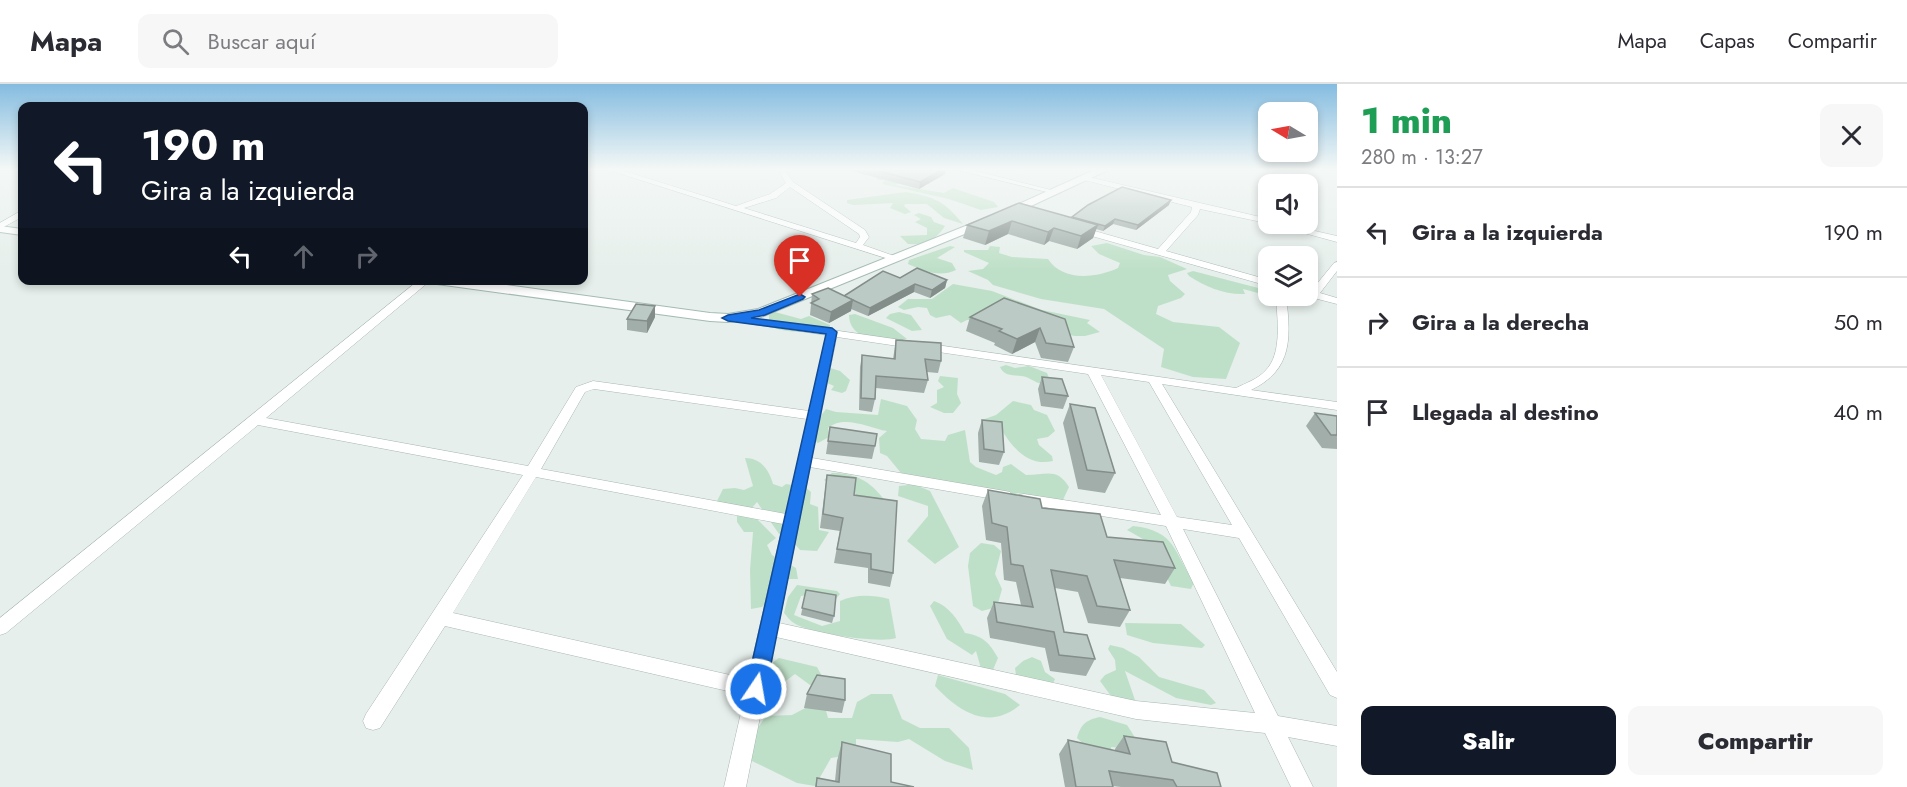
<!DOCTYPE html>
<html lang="es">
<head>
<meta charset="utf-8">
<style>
	:root { --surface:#fff; --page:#f7f7f7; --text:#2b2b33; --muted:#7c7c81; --line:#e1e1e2; --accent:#111827 }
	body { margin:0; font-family:Jost,sans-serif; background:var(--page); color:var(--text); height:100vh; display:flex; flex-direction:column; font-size:22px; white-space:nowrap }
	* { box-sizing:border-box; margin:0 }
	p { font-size:20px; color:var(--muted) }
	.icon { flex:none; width:33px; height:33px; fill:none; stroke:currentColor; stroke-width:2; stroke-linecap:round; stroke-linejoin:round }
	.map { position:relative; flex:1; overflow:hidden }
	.details { display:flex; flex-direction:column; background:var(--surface); width:570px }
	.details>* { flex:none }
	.banner { position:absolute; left:18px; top:18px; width:570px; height:183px; border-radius:12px; box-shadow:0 3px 9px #0003; background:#111827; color:#fff; overflow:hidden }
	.needle { width:39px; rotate:280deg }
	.tools { position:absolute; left:1258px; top:18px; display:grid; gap:12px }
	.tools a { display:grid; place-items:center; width:60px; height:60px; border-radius:12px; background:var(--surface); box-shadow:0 3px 9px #0003; font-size:30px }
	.pin { position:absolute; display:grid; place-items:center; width:51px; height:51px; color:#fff; margin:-62px -26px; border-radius:50% 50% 50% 0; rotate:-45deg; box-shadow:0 0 6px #0007 }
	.pin .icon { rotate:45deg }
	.me { position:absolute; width:66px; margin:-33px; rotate:12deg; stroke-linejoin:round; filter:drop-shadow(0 0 4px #0008) }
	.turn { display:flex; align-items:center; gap:21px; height:126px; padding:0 24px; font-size:27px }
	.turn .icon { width:78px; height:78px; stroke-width:2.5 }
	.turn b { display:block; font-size:42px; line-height:51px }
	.lanes { display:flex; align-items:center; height:57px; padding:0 24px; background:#0003; justify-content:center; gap:30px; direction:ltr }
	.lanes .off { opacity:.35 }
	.round { display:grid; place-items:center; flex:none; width:63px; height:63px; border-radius:12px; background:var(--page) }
	.summary { display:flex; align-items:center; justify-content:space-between; height:102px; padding:0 24px }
	h1 { font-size:36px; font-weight:800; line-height:45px; color:#1e9e55 }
	.action { display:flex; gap:12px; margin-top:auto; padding:12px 24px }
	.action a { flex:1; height:69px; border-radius:12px; background:var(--accent); color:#fff; font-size:24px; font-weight:800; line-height:69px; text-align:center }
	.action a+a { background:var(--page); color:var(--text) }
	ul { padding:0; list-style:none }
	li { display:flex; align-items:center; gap:18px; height:90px; padding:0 24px; border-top:2px solid var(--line) }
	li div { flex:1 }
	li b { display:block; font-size:22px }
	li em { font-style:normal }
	header { display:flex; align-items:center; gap:36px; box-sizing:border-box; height:84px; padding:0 30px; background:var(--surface); border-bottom:2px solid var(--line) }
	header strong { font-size:28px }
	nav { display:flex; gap:33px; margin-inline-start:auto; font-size:21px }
	.search { width:420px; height:54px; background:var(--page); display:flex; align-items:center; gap:15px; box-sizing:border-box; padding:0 21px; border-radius:12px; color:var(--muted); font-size:22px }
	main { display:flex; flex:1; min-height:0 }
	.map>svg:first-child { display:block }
	.green { fill:#bfe0c8 }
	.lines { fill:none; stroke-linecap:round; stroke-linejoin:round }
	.street-casing { stroke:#a8b8b2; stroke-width:1 }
	.secondary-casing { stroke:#a4bbb3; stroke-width:2 }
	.street { fill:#fff; fill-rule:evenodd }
	.secondary { fill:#fff; fill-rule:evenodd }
	.wall { fill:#a1aea9 }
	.shaded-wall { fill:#838d89 }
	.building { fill:#bbcac4; stroke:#838d89; stroke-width:1.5 }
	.route { fill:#1a73e8; stroke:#114b97; stroke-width:1.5 }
</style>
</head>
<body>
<header>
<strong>Mapa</strong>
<div class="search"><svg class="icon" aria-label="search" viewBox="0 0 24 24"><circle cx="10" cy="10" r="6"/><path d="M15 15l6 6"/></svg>Buscar aquí</div>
<nav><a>Mapa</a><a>Capas</a><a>Compartir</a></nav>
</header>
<main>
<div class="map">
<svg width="1337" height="703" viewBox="0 0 1337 703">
	<rect width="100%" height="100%" fill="#e6efeb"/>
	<g class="green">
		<polygon points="877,93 904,98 895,101 944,109 953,104 994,118 998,123 981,126 949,115 882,100 885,96 877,96"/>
		<path d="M906,108c29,5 38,9 57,32l-19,-6 -17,-14h-22l-1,2 7,6 -6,2 -15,-6 3,-5 -40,2 -6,-2v-3z"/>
		<path d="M919,129l12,4 3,5 11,4c-10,15 -21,19 -37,18l-8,-8 27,-1v-7l-12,-6 6,-3 -7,-4z"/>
		<path d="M1107,159l37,12 16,2 27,12 -19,6 2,6 15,13 -4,4 -23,8 -2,8 17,8 46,5 21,16 -14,36 -33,-2 -32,-10 3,-18 -60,-40 -63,-10 -48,-14 -5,-5 -20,-9 15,-2 6,-6 -25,-11v-2h24l2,-4 10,1 -1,6 13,4 36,2c15,23 48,19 70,9l2,-5 -21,-9 -8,-8z"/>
		<path d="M950,162l5,1 -18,11 15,5 4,7c-16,8 -32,1 -48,-6l1,-4z"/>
		<path d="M1193,187l69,18 -4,4 -15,-4 2,5c-20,1 -39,-7 -56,-18l-2,-3z"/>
		<polygon points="953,200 992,207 1042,226 1090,236 1087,239 1100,248 1085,252 1075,252 974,236 967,236 961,239 950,231 936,234 930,231 927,224 918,223 904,226 898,223 908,215 932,215"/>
		<path d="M775,228l26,7 8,-3 21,9v3c-19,5 -42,6 -61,-2v-12z"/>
		<polygon points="899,228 911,231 922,246 912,247 886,234 890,230"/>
		<path d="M855,230l38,14 14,11c-19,4 -58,3 -58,-24z"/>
		<path d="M1006,281l9,3 14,-2 18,7 2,5 -5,6c-8,-1 -11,-4 -18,-7 -10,-3 -21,1 -26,-10z"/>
		<polygon points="827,283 840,287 850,296 846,307 842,309 831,306 834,302 825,298"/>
		<polygon points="940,292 958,294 957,310 961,319 953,329 944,329 930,323 937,319 937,306 944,303 938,297"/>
		<path d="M881,315l26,7 10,14 -2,9 6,10 24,2 3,-6 17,-5 5,32 6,5 20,8 6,-3 1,-5 8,-3 15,11c20,0 31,-8 43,12l-8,17 -43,-11 -8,3 -44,-3 -31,-4 -34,-16 -14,-17 -7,-3 -1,-15 8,-7c-18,-3 -43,-17 -59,-3l1,9 -11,6 -5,-3 5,-20 8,-11 10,3 42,3z"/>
		<path d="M1013,317l18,4 3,5 13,5 8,16 -7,6 -11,2 2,6 13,11 1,5c-25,6 -41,-14 -52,-32l-19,-9 14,-5z"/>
		<path d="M745,374c16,0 24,12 28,26l9,3 4,-3 19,3 6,5 -1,12 8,3 1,23 10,2 -12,19 -17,-1 -6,-7 -15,-9 -22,-32 -6,7 6,10 19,19 -9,7 5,10 24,13 2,11h-9l-13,-7 -8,17v13l-6,5 -11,2 -1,-39 3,-38h-9l-7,-10v-7l-13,-5 -7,-9 6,-12 12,-1 9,2 9,-4z"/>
		<path d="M832,389c26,0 41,10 56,32l-30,-8 -7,-8 -23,-6 -4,-3z"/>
		<polygon points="908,401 916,401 930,407 959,463 935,480 907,457 928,432 928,422 898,412 899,402"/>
		<path d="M1133,442c44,5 40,26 61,56l-3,7 -20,-3 -21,-43 -23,-13z"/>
		<polygon points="981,459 994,461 1001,467 995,490 1002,505 997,523 982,527 973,522 968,482 970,469"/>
		<path d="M797,501l40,6 3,3 -5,6 -16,-6 -18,2 -7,19 28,11 18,-5v-20c16,-7 32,-6 49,-2l7,39c-15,6 -89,-5 -102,-15 -4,-2 -7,-7 -10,-10l4,-16z"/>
		<path d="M934,517c15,5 24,19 31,32 18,3 24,9 33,25l-6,14h-10l-6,-21 -4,4 -25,-16 -17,-33z"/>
		<polygon points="1125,539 1181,540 1205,561 1202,564 1153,559 1127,551"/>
		<polygon points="1110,561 1123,564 1139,573 1159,593 1204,606 1216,619 1211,621 1176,614 1125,587 1135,616 1126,618 1114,616 1100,597 1105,591 1116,586 1115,576 1108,565"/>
		<polygon points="1032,573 1041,577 1045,588 1055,595 1053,599 1042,599 1016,591 1015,584 1023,577"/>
		<path d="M779,574l38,9 6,11 -3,6 -10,1 -15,-11 -16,12h-10c-1,-11 -1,-22 10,-28z"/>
		<path d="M938,591l67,19 15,11c-31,26 -61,7 -85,-19z"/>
		<polygon points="871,610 892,610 902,635 920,644 949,644 969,664 973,686 945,677 909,655 898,658 856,655 856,670 831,674 815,702 797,699 750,676 755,648 766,632 792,631 811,621 824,619 828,634 852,634 857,618"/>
		<path d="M1100,633l27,8 16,25 -32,-3 2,15 -13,-2 -23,-22c4,-14 9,-18 23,-21z"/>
	</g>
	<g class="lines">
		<defs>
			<g id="street">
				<path d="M609,86h12l115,36 34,-12 16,-11 -8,-13h7l8,12 72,48 4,7 -6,8 37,13 -8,2zM790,103l69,47 1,3 -4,6 -112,-35 32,-10z"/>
				<polygon points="958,86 972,86 1059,108 1055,110"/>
				<polygon points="1084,92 1269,135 1269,140 1284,140 1337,152 1337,158 1271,140 1200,125 1198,131 1166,167 1269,196 1269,202 1265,201 1074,147 1074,143 1077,142 1158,165 1191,128 1192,123 1084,96"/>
				<polygon points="19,128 22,128 22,133 0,145 0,139"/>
				<polygon points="1337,178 1337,187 1320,209 1337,214 1337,220 1306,212 1308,212 1308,206 1311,207 1334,179"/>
				<path d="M419,196h12l-165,138 262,48 48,-79 17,-6 216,30 17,-76 -102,-15 -1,-2 5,-3 508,73c10,-5 22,-9 29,-17 18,-17 12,-53 11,-75h10c5,41 7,74 -35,94l86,12v8l-175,-26 175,288v26l-7,-3 -91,-157 -56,-9 95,187 59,10v20l-49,-9 25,50h-22l-26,-54 -129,-14 -360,-82 -30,150h-22l21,-92 -300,-69 -65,102 -7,2 -7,-2 -3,-7 3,-7 157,-239 -265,-50 -252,208 -6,2v-17zM837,253l251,37 73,141 -137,-21 -5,1 -2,4 2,4 5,1 142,22 89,187 -119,-12 -357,-78 31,-156 195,34 5,-1 2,-4 -2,-4 -5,-1 -193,-33zM1101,291l48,7 83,143 -55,-8zM594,305l213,30 -21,95 -245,-45 44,-77zM536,393l247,47 -35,155 -295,-66z"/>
			</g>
			<g id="secondary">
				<polygon points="1094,86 1108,86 1016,129 761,233 728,238 710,237 437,200 431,196 470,196 710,229 728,230 758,225 1008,125"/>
				<polygon points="0,142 22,145 22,151 0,148"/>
			</g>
		</defs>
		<use href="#street" class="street-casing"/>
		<use href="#secondary" class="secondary-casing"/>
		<use href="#street" class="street"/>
		<use href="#secondary" class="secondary"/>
	</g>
	<g class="wall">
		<polygon points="848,86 946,86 945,90 919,105"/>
		<polygon points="1019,119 1072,134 1169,121 1136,146 1113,140 1103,147 1096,145 1093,154 1077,165 1049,157 1044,161 1008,150 985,161 963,154 967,141"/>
		<polygon points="900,194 947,196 945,204 930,214 914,208 868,232 851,225 851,227 829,239 810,231 812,210 844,212"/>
		<polygon points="1004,214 1074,263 1068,278 1041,274 1035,258 1012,270 994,261 995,259 966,247 970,233"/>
		<polygon points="655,233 647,249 627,246 627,235"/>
		<polygon points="896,256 941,277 938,289 927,288 928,296 924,309 876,304 875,315 872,328 859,326 860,283 862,271 893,275"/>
		<polygon points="1042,293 1068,312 1063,325 1041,322 1038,305"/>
		<polygon points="1070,320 1115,389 1105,409 1078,405 1063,339"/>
		<polygon points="1315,329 1337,332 1337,365 1322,364 1306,342"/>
		<polygon points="982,336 1004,368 999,381 979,378 978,349"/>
		<polygon points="830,343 875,362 872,375 826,370"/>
		<polygon points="827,391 854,411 893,489 890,503 868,499 868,484 834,479 840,447 820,444"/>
		<polygon points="988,406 1042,424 1175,484 1165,500 1120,494 1130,526 1120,543 1088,539 1078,508 1055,504 1064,548 1095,575 1086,592 1050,587 1045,564 990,554 987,534 994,518 1021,521 1016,498 1004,496 1001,459 986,456 982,422"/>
		<polygon points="806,506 834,532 832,539 801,531"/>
		<polygon points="807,610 845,616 842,629 804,624"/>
		<polygon points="1124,652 1172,678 1221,703 1121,703 1112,702 1113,703 1065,703 1059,670 1068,656 1115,667 1115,665"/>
		<polygon points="842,658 891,698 914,703 815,703 817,694 835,697 837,677"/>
	</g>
	<g class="shaded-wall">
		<polygon points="941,86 946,86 945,90 919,105 920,98"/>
		<polygon points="1171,116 1169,121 1136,146 1138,141"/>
		<polygon points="1115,135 1113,140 1103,147 1105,142"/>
		<polygon points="1012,137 1008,150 985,161 989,147"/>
		<polygon points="1098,141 1093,154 1077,165 1081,152"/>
		<polygon points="1054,144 1049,157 1044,161 1048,148"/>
		<polygon points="947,196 945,204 930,214 932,206"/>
		<polygon points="915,200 914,208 868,232 870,224"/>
		<polygon points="853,216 851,227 829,239 831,228"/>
		<polygon points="655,222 655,233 647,249 647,237"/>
		<polygon points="1040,244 1035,258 1012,270 1017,255"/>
	</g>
	<g class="building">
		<polygon points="876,86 941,86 920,98"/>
		<polygon points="1122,103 1171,116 1138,141 1115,135 1105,142 1072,133 1088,121"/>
		<polygon points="1019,119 1098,141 1081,152 1054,144 1048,148 1012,137 989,147 967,141"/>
		<polygon points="917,184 947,196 932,206 915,200 870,224 844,212 883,187 900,194"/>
		<polygon points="828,204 853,216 831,228 811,219 819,215 812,210"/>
		<polygon points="1004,214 1065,235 1074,263 1046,259 1040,244 1017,255 999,247 1002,245 970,233"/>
		<polygon points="636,220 655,222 647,237 627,235"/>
		<polygon points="896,256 941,259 941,277 925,275 928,296 876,292 875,315 861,314 862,271 895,275"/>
		<polygon points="1042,293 1062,295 1068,312 1045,309"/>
		<polygon points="1070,320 1095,324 1115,389 1087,386"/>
		<polygon points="1315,329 1337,332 1337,351 1331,351"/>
		<polygon points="982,336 1002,338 1004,368 984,365"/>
		<polygon points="830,343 877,350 875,362 828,357"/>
		<polygon points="827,391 856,394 854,411 897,417 893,489 871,485 871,470 837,465 843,434 823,430"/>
		<polygon points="988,406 1040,415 1042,424 1100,430 1107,453 1163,458 1175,484 1114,476 1130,526 1097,522 1087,492 1051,486 1064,548 1087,551 1095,575 1059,571 1054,548 997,538 994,518 1033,523 1023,482 1011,480 1007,443 992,439"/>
		<polygon points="806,506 836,511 834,532 802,524"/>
		<polygon points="817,591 845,595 845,616 807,610"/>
		<polygon points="1124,652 1166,658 1172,678 1217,689 1221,703 1177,703 1173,696 1109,687 1113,703 1076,703 1068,656 1130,670"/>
		<polygon points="842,658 891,670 891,698 914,703 816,703 817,694 839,698"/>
	</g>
	<linearGradient id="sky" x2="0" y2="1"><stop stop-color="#84bce0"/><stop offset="0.46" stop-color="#f4f8f6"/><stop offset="1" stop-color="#f4f8f6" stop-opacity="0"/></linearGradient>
	<rect width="1337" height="185" fill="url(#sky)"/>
	<polygon class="route" points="800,210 805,213 803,215 765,231 751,234 832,244 837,248 766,605 763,611 756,613 749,611 746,605 826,250 728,237 722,234 728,231 759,226"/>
</svg>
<div class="tools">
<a><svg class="needle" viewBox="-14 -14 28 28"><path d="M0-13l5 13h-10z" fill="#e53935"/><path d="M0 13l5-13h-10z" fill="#7c7c81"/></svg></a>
<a><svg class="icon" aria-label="sound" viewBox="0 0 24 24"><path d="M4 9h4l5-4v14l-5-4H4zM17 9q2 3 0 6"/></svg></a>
<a><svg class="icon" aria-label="layers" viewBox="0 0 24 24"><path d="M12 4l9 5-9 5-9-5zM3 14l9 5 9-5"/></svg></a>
</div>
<div class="pin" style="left:800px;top:213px;background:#d93025"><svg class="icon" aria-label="arrive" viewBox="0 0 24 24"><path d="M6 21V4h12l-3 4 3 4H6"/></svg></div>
<svg class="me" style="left:756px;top:605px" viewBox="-20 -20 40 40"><circle r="17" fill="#1a73e8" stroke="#fff" stroke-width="3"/><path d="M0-11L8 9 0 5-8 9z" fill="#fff"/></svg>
<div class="banner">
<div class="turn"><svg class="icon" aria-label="left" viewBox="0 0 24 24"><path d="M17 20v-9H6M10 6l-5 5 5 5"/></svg><div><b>190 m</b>Gira a la izquierda</div></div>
<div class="lanes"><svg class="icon" aria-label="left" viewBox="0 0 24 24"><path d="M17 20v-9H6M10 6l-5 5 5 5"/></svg><svg class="icon off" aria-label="ahead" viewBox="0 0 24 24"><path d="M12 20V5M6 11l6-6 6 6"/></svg><svg class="icon off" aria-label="right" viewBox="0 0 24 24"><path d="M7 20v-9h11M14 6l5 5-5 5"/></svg></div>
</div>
</div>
<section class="details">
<div class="summary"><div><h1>1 min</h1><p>280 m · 13:27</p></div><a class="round"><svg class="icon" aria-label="close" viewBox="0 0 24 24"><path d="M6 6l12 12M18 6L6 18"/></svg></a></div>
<ul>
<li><svg class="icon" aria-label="left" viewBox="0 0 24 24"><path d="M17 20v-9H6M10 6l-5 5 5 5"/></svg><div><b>Gira a la izquierda</b></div><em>190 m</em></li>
<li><svg class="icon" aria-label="right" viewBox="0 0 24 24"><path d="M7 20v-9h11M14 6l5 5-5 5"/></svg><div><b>Gira a la derecha</b></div><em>50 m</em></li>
<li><svg class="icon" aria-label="arrive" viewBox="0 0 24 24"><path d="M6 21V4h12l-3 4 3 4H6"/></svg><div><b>Llegada al destino</b></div><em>40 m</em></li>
</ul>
<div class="action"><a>Salir</a><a>Compartir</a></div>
</section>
</main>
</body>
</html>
